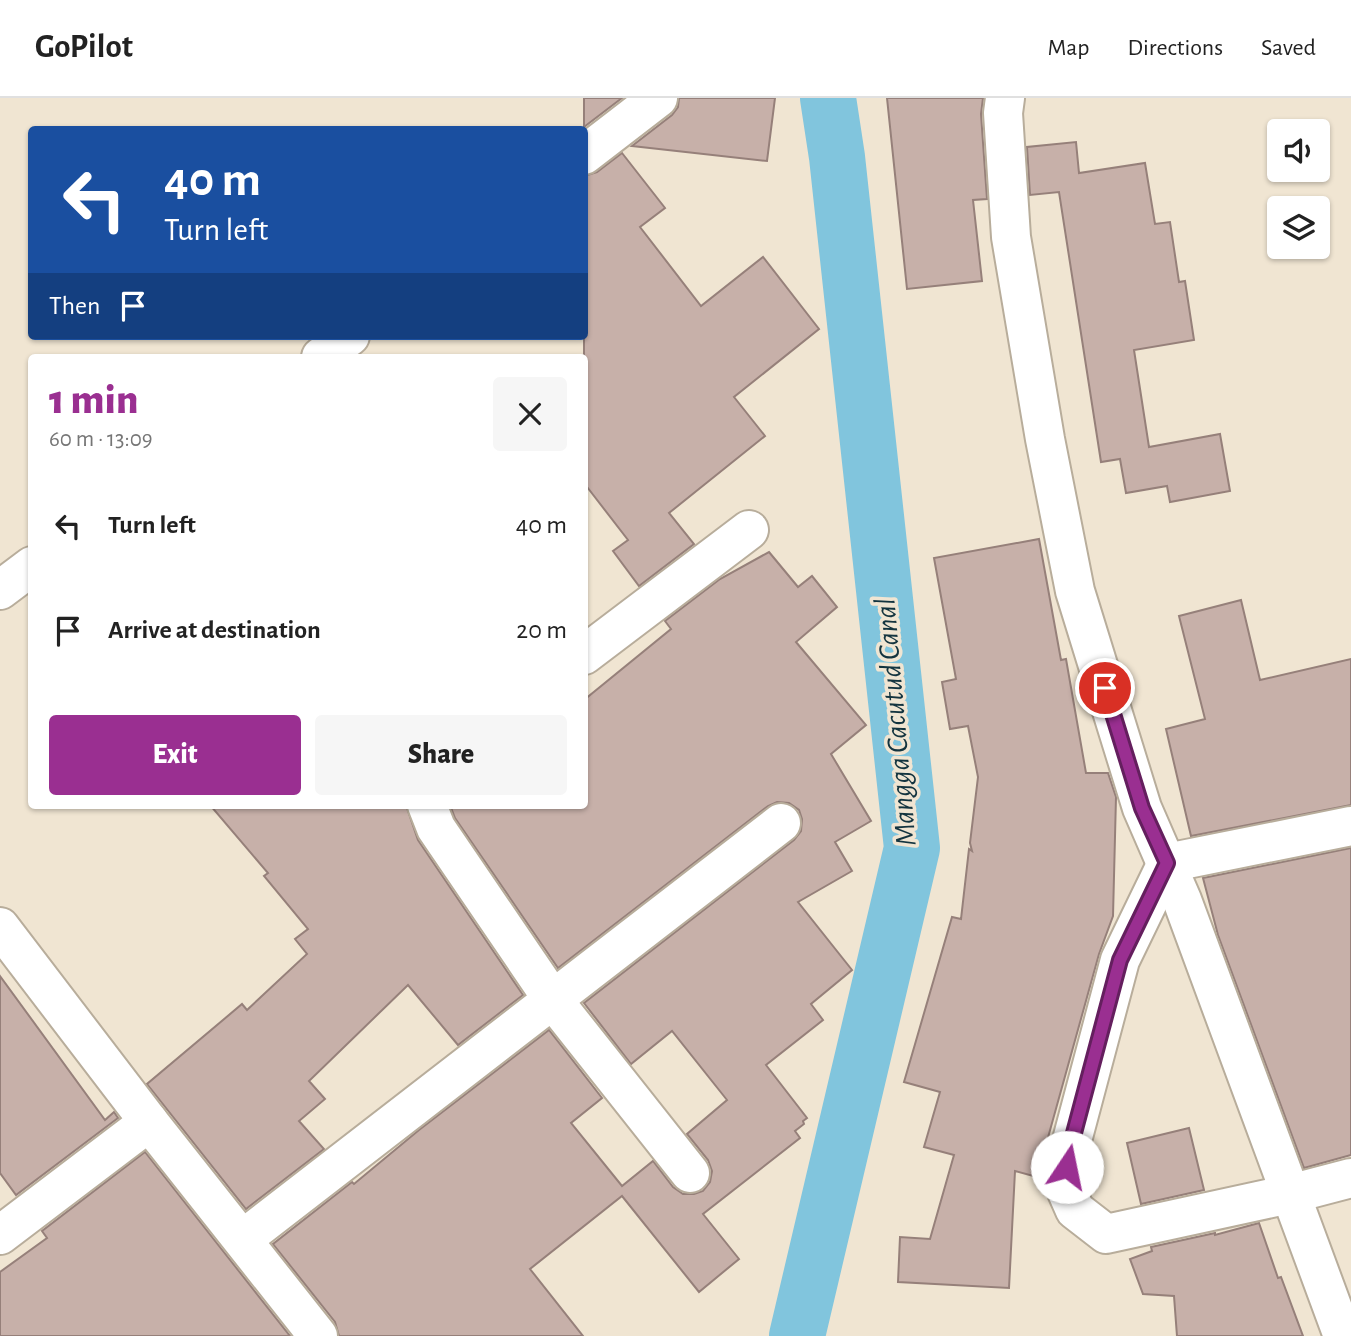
<!DOCTYPE html>
<html lang="en">
<head>
<meta charset="utf-8">
<style>
	:root { --surface:#fff; --page:#f6f6f6; --text:#222; --muted:#767676; --line:#e0e0e0; --accent:#9a2f91 }
	body { margin:0; font-family:"Alegreya Sans",sans-serif; background:var(--page); color:var(--text); height:100vh; display:flex; flex-direction:column; font-size:26px; white-space:nowrap }
	* { box-sizing:border-box; margin:0 }
	p { font-size:23px; color:var(--muted) }
	.icon { flex:none; width:38px; height:38px; fill:none; stroke:currentColor; stroke-width:2; stroke-linecap:round; stroke-linejoin:round }
	.map { position:relative; flex:1; overflow:hidden }
	.side { position:absolute; left:28px; top:256px; width:560px; height:455px; display:flex; flex-direction:column; background:var(--surface); border-radius:7px; box-shadow:0 2px 5px #0004 }
	.side>* { flex:none }
	.banner { position:absolute; left:28px; top:28px; width:560px; height:214px; border-radius:7px; box-shadow:0 2px 5px #0004; background:#1a4fa0; color:#fff; overflow:hidden }
	.tools { position:absolute; left:1267px; top:21px; display:grid; gap:14px }
	.tools a { display:grid; place-items:center; width:63px; height:63px; border-radius:7px; background:var(--surface); box-shadow:0 2px 5px #0004; font-size:35px }
	.pin { position:absolute; display:grid; place-items:center; width:60px; height:60px; color:#fff; margin:-30px; border:4px solid #fff; border-radius:50%; box-shadow:0 2px 7px #0007 }
	.me { position:absolute; width:77px; margin:-38px; rotate:11deg; stroke-linejoin:round; filter:drop-shadow(0 0 5px #0008) }
	.turn { display:flex; align-items:center; gap:24px; height:147px; padding:0 21px; font-size:32px }
	.turn .icon { width:91px; height:91px; stroke-width:2.5 }
	.turn b { display:block; font-size:49px; line-height:60px }
	.then { display:flex; align-items:center; height:66px; padding:0 21px; background:#0003; gap:14px; font-size:26px }
	.round { display:grid; place-items:center; flex:none; width:74px; height:74px; border-radius:7px; background:var(--page) }
	.overview { display:flex; align-items:center; justify-content:space-between; height:119px; padding:0 21px }
	h1 { font-size:42px; font-weight:800; line-height:52px; color:var(--accent) }
	.primary-button { display:flex; gap:14px; margin-top:auto; padding:14px 21px }
	.primary-button a { flex:1; height:80px; border-radius:7px; background:var(--accent); color:#fff; font-size:28px; font-weight:800; line-height:80px; text-align:center }
	.primary-button a+a { background:var(--page); color:var(--text) }
	ul { padding:0; list-style:none }
	li { display:flex; align-items:center; gap:21px; height:105px; padding:0 21px }
	li div { flex:1 }
	li b { display:block; font-size:26px }
	li em { font-style:normal }
	header { display:flex; align-items:center; gap:42px; box-sizing:border-box; height:98px; padding:0 35px; background:var(--surface); border-bottom:2px solid var(--line) }
	header strong { font-size:33px }
	nav { display:flex; gap:38px; margin-inline-start:auto; font-size:24px }
	.map>svg:first-child { display:block }
	.lines { fill:none; stroke-linecap:round; stroke-linejoin:round }
	.canal { stroke:#81c5dd; stroke-width:56 }
	.building { fill:#c7b0a9; stroke:#96807a; stroke-width:2 }
	.minor-casing { stroke:#b8ad9b; stroke-width:42 }
	.minor { stroke:#fff; stroke-width:38 }
	.route-casing { stroke:#641f5e; stroke-width:18 }
	.route { stroke:#9a2f91; stroke-width:12 }
	.labels { text-anchor:middle; dominant-baseline:central; stroke-width:7; stroke-linejoin:round; paint-order:stroke }
	.water-label { font-size:30px; font-style:italic; fill:#13343f; stroke:#f0e5d2 }
</style>
</head>
<body>
<header>
<strong>GoPilot</strong>
<nav><a>Map</a><a>Directions</a><a>Saved</a></nav>
</header>
<div class="map">
<svg width="1351" height="1238" viewBox="0 0 1351 1238">
	<rect width="100%" height="100%" fill="#f0e5d2"/>
	<g class="lines">
		<polyline class="canal" points="797,1238 912,750 837,59 828,0"/>
	</g>
	<g class="building">
		<polygon points="584,0 622,0 584,29"/>
		<polygon points="679,0 775,0 767,63 632,48 672,17 678,9"/>
		<polygon points="887,0 983,0 981,16 987,101 973,102 982,183 907,191"/>
		<polygon points="1076,44 1079,75 1145,65 1155,126 1170,124 1179,184 1185,183 1194,242 1134,252 1149,349 1220,336 1230,393 1170,404 1167,388 1126,395 1120,361 1101,364 1059,94 1030,97 1027,49"/>
		<polygon points="622,55 665,110 640,129 701,208 763,159 819,231 734,299 765,338 669,415 694,446 639,488 613,453 628,442 584,385 584,78 597,74"/>
		<polygon points="1039,441 1061,562 1066,561 1086,675 1108,675 1116,699 1113,818 1099,856 1037,1079 1015,1073 1009,1190 898,1184 900,1139 930,1141 954,1057 924,1049 940,994 904,984 952,819 961,821 969,751 972,753 970,745 978,679 968,628 950,631 942,584 956,581 934,460"/>
		<polygon points="769,454 798,489 812,478 837,509 796,544 866,627 831,656 871,723 835,744 852,773 798,804 852,872 811,906 823,922 766,967 807,1020 803,1023 804,1026 795,1033 800,1040 703,1116 739,1161 699,1194 622,1098 530,1171 583,1238 339,1238 335,1224 273,1146 352,1084 354,1086 419,1032 549,932 602,1000 571,1025 622,1088 653,1063 673,1089 683,1096 694,1096 703,1093 710,1084 712,1073 708,1062 687,1036 727,1002 672,933 631,966 584,905 794,742 801,733 802,721 799,712 789,705 777,704 768,708 558,870 455,720 450,707 584,707 584,602 671,531 665,523 720,481"/>
		<polygon points="1241,502 1260,582 1351,561 1351,707 1191,738 1166,631 1205,621 1179,518"/>
		<polygon points="210,707 406,707 418,742 523,897 458,947 408,887 309,983 325,1001 299,1023 324,1051 246,1111 147,986 242,906 247,912 307,856 295,841 308,831 264,778 268,775"/>
		<polygon points="1351,750 1351,1057 1304,1070 1218,837 1203,780"/>
		<polygon points="0,878 105,1022 114,1014 118,1020 16,1097 0,1075"/>
		<polygon points="1189,1030 1204,1092 1141,1106 1127,1045"/>
		<polygon points="145,1054 290,1238 0,1238 0,1174 47,1140 42,1133"/>
		<polygon points="1259,1125 1278,1180 1281,1179 1303,1238 1177,1238 1174,1198 1143,1196 1130,1161 1152,1153 1151,1149 1215,1135 1215,1137"/>
	</g>
	<g class="lines">
		<defs>
			<g id="minor">
				<polyline points="1005,0 1003,15 1011,139 1045,341 1075,493 1142,710 1182,802 1343,1238"/>
				<polyline points="584,57 658,0"/>
				<polyline points="321,259 350,238"/>
				<polyline points="0,492 32,468"/>
				<polyline points="584,557 749,432"/>
				<polyline points="427,707 436,730 553,902 690,1075"/>
				<polyline points="1351,728 1167,765 1120,862 1070,1050 1064,1087 1075,1112 1106,1136 1290,1096 1351,1080"/>
				<polyline points="0,829 149,1024 318,1238"/>
				<polyline points="0,1137 149,1024"/>
				<polyline points="243,1141 781,725"/>
			</g>
		</defs>
		<use href="#minor" class="minor-casing"/>
		<use href="#minor" class="minor"/>
	</g>
	<g class="lines">
		<defs>
			<polyline id="route" points="1067,1069 1070,1050 1120,862 1167,765 1142,710 1105,590"/>
		</defs>
		<use href="#route" class="route-casing"/>
		<use href="#route" class="route"/>
	</g>
	<g class="labels">
		<g class="water-label">
			<text transform="translate(896 624) rotate(-95)">Mangga Cacutud Canal</text>
		</g>
	</g>
</svg>
<div class="tools">
<a><svg class="icon" aria-label="sound" viewBox="0 0 24 24"><path d="M4 9h4l5-4v14l-5-4H4zM17 9q2 3 0 6"/></svg></a>
<a><svg class="icon" aria-label="layers" viewBox="0 0 24 24"><path d="M12 4l9 5-9 5-9-5zM3 14l9 5 9-5"/></svg></a>
</div>
<div class="pin" style="left:1105px;top:590px;background:#d93025"><svg class="icon" aria-label="arrive" viewBox="0 0 24 24"><path d="M6 21V4h12l-3 4 3 4H6"/></svg></div>
<svg class="me" style="left:1067px;top:1069px" viewBox="-20 -20 40 40"><circle r="19" fill="#fff"/><path d="M0-13L10 11 0 6-10 11z" fill="#9a2f91"/></svg>
<div class="banner">
<div class="turn"><svg class="icon" aria-label="left" viewBox="0 0 24 24"><path d="M17 20v-9H6M10 6l-5 5 5 5"/></svg><div><b>40 m</b>Turn left</div></div>
<div class="then">Then<svg class="icon" aria-label="arrive" viewBox="0 0 24 24"><path d="M6 21V4h12l-3 4 3 4H6"/></svg></div>
</div>
<section class="side">
<div class="overview"><div><h1>1 min</h1><p>60 m · 13:09</p></div><a class="round"><svg class="icon" aria-label="close" viewBox="0 0 24 24"><path d="M6 6l12 12M18 6L6 18"/></svg></a></div>
<ul>
<li><svg class="icon" aria-label="left" viewBox="0 0 24 24"><path d="M17 20v-9H6M10 6l-5 5 5 5"/></svg><div><b>Turn left</b></div><em>40 m</em></li>
<li><svg class="icon" aria-label="arrive" viewBox="0 0 24 24"><path d="M6 21V4h12l-3 4 3 4H6"/></svg><div><b>Arrive at destination</b></div><em>20 m</em></li>
</ul>
<div class="primary-button"><a>Exit</a><a>Share</a></div>
</section>
</div>
</body>
</html>
